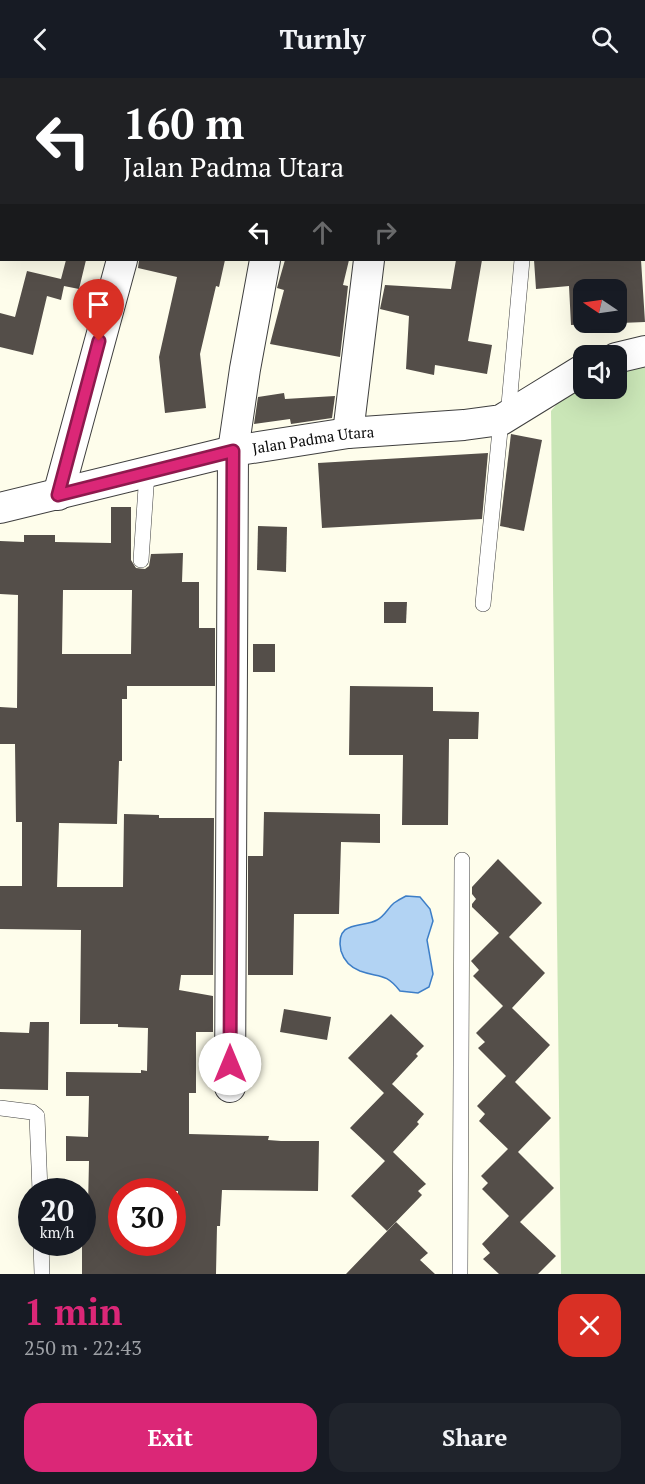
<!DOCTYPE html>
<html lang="en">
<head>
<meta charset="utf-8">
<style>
	:root { --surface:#171b24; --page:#20242c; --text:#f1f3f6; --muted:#9ea1a6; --accent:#db2777 }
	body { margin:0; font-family:"PT Serif",serif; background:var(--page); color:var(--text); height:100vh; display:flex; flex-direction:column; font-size:22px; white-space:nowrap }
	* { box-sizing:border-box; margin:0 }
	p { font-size:20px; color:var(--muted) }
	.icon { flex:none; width:33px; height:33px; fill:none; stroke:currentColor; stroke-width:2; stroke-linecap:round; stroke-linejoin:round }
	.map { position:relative; height:1196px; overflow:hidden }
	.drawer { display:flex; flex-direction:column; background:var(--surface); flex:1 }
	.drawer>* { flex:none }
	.guide { position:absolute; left:0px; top:0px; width:645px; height:183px; box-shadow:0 6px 24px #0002; background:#202124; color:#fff; overflow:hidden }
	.needle { width:39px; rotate:283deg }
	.tools { position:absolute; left:573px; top:201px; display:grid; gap:12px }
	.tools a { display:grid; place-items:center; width:54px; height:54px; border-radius:12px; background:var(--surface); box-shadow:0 6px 24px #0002; font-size:30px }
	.speed { position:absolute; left:18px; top:1100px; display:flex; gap:12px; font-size:30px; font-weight:700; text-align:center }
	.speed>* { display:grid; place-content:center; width:78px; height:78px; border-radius:50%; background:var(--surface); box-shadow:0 6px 24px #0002; line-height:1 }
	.speed small { font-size:15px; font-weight:400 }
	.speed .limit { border:9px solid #d22; background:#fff; color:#111 }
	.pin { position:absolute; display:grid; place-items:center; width:51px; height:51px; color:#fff; margin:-62px -26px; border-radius:50% 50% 50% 0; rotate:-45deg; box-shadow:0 0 6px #0007 }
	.pin .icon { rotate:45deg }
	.me { position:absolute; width:66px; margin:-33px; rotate:0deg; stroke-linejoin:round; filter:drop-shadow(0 0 4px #0008) }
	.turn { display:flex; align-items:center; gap:21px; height:126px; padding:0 24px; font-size:27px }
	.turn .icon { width:78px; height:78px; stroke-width:2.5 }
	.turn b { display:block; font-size:42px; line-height:51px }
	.lanes { display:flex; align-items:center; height:57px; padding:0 24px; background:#0003; justify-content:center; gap:30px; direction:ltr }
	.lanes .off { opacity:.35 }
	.round { display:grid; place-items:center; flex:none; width:63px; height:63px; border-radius:18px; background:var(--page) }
	.headline { display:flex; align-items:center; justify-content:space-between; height:102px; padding:0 24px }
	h1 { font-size:36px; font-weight:600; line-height:45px; color:var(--accent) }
	.cta { display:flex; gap:12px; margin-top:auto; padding:12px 24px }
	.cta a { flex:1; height:69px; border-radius:18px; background:var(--accent); color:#fff; font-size:24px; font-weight:600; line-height:69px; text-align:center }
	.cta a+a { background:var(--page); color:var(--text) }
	header { display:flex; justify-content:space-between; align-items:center; height:78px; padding:0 24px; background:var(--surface); font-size:27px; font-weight:600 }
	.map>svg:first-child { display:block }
	.green { fill:#cae6b7 }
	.water { fill:#b2d3f3; stroke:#3d7ec7; stroke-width:1.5 }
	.building { fill:#544e49; fill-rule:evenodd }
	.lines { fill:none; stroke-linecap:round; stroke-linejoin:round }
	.lane-casing { stroke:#3f3f3f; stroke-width:16 }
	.street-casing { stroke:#3f3f3f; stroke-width:32 }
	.lane { stroke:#fff; stroke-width:15 }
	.street { stroke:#fff; stroke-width:30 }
	.route-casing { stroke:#8e194d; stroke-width:15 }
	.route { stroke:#db2777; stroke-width:10 }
	.labels { text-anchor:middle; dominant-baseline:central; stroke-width:6; stroke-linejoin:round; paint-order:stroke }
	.street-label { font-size:15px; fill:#0c0c0c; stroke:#fff }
</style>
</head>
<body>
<header><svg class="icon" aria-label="back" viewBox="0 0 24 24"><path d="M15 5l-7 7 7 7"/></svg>Turnly<svg class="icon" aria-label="search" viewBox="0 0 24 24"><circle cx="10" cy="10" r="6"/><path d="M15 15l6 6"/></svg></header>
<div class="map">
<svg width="645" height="1196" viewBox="0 0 645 1196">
	<rect width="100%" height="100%" fill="#fefdeb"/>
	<polygon class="green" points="645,281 645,1196 561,1196 551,333 583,295 584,310 616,310 617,287"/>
	<path class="water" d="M406,818l14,1 10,12 3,12 -6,19 6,34 -4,13 -11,6 -18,-2c-15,-19 -21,-13 -40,-20 -10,-4 -16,-10 -19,-20 -7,-32 23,-23 36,-31 7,-3 11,-12 17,-17 3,-2 8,-5 12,-7z"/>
	<g class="building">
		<polygon points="66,182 86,182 79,211 64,208 61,222 47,218 33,277 0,269 0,235 15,239 27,193 61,201"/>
		<polygon points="139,182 225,182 219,209 216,208 200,276 206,330 165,335 159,279 177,199 138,190"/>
		<polygon points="285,182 349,182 343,207 348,208 340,279 270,266 284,212 277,210"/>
		<polygon points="456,182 482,182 468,263 492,267 487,296 435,287 434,297 406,291 409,238 380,231 385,207 451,211"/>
		<path d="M534,182h107l4,62 -74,3 -2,-39 -33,3zM584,212h32v32h-32z"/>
		<polygon points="284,315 285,321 335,318 332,340 291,346 290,341 254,346 258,319"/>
		<polygon points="511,356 542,362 524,453 500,448"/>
		<polygon points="488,375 482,441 322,450 318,385"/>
		<path d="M111,429h20v53l5,8 9,1 4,-3 2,-12 32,-1 -1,29h17v46h16v58h-88v13h-5v62h-3l-2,63 -58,-1 -2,64h66l1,-73 35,1v3h55l-1,157h-32l-2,15 34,6v36h-17v61h-7v41l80,2 -1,4 13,1h38l-1,50 -96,-1 -2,36h-3l-1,48h-134v-68h6l1,-45h-23v-25l22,1 1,-41h-23v-24l75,1v-3l6,1 1,-43 -30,-1v-3h-38l1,-94 -81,-1v-43h22v-64h-6l-1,-78h-15v-37l17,1 1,-113 -18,-1v-53l24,1v-7h31v7l56,1zM63,512h69l-1,64h-69zM122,1113h56l-1,42h-5v9h-50z"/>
		<polygon points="258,448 287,449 286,494 257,492"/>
		<polygon points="384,524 407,524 406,545 384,545"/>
		<rect x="253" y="566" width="22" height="28"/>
		<polygon points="350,608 433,609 433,633 479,634 478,661 449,661 448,747 402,747 403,677 349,677"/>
		<polygon points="264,734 380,736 380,765 341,764 339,836 294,836 293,897 248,897 248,778 263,778"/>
		<polygon points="498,781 542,825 509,859 545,895 512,930 550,967 515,1004 551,1040 518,1074 554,1110 520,1144 556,1178 538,1196 499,1196 483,1181 490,1175 482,1166 509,1138 482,1111 488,1105 481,1098 508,1071 479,1043 485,1036 477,1028 506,998 478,970 485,964 476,955 503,928 473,898 479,892 471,883 499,855 472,829 472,826 476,821 472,816 472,809"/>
		<polygon points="284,931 331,939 327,962 280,954"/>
		<polygon points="391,936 424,968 416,976 418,978 392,1006 424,1036 417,1044 419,1046 393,1074 426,1106 418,1113 422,1117 387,1153 351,1118 385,1083 350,1050 384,1015 348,980"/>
		<polygon points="30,944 49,944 48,1012 0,1011 0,954 29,955"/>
		<polygon points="396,1144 428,1175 420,1182 435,1196 346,1196"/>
	</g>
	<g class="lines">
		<defs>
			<g id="lane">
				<polyline points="538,2 538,0"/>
				<polyline points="508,338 522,182"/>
				<polyline points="141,482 147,395"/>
				<polyline points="483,526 501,342"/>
				<polyline points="0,1030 32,1034 37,1038 40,1113"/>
				<polyline points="41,1164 42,1196"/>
				<polyline points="460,1196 462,782"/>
			</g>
			<g id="street">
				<polyline points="179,2 180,0"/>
				<polyline points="391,2 391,0"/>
				<polyline points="616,280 645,273"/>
				<polyline points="348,355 369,182"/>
				<polyline points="58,417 122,182"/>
				<path id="s1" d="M0,430l233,-57 115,-18 116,-8 37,-5 83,-51"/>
				<polyline points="230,1009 233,373 245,291 265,182"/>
			</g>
		</defs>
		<use href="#lane" class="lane-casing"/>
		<use href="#street" class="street-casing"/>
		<use href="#lane" class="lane"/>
		<use href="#street" class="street"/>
	</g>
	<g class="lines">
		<defs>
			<polyline id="route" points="99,263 58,417 233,373 230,986"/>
		</defs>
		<use href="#route" class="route-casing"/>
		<use href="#route" class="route"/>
	</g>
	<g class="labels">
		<g class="street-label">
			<text stroke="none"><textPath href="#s1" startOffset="321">Jalan Padma Utara</textPath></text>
		</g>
	</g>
</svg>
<div class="tools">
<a><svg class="needle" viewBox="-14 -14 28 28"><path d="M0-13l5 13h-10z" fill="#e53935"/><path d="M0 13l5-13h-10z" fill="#9ea1a6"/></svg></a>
<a><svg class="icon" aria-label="sound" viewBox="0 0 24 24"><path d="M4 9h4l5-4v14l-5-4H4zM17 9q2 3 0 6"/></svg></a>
</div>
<div class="speed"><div>20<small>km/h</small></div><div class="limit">30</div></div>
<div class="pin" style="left:99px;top:263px;background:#d93025"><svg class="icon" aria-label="arrive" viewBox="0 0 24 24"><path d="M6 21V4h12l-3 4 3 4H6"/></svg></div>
<svg class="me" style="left:230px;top:986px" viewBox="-20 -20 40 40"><circle r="19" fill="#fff"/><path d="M0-13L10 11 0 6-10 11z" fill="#db2777"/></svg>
<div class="guide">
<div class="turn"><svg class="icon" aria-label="left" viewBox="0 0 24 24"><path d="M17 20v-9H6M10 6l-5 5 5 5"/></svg><div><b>160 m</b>Jalan Padma Utara</div></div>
<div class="lanes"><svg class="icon" aria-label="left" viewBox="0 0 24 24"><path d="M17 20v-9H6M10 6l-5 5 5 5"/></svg><svg class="icon off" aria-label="ahead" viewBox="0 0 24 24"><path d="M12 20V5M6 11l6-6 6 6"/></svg><svg class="icon off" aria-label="right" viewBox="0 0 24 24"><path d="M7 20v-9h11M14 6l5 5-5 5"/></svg></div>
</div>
</div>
<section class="drawer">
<div class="headline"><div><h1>1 min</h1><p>250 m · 22:43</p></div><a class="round" style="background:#d93025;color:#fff"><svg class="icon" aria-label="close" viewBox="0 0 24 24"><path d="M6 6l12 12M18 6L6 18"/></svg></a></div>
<div class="cta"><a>Exit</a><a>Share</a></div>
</section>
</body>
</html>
